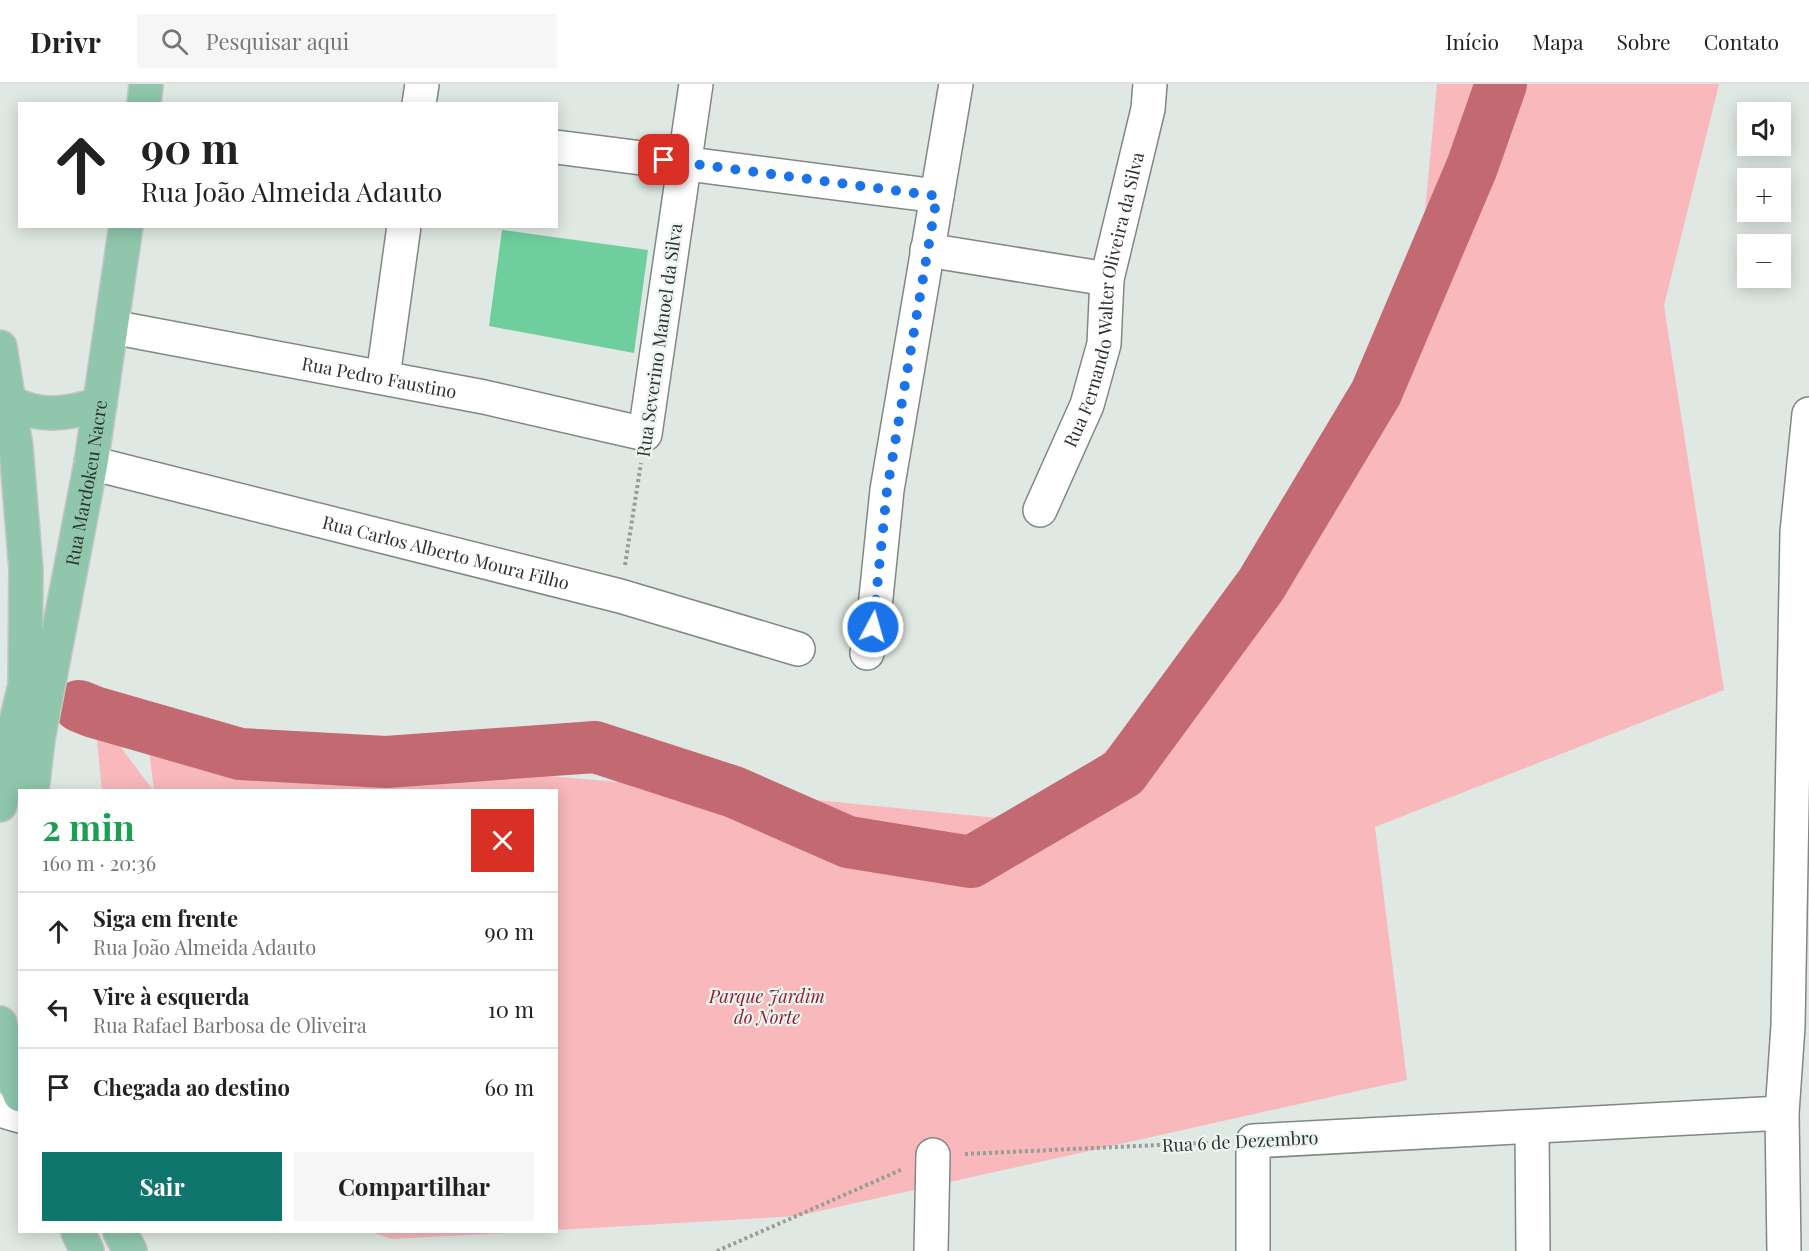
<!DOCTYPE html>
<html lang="pt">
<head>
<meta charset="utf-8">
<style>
	:root { --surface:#fff; --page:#f6f6f6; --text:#222; --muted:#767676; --line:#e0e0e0; --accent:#0f766e }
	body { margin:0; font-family:"Playfair Display",serif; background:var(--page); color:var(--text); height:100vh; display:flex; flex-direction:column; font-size:22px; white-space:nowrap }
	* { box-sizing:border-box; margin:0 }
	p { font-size:20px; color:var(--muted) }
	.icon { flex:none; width:33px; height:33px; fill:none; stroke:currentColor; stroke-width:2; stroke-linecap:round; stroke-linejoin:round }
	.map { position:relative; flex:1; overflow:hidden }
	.sheet { position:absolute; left:18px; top:705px; width:540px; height:444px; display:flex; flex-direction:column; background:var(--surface); border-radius:0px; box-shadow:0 3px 15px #0003 }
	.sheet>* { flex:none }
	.top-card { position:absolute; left:18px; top:18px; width:540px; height:126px; border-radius:0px; box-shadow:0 3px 15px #0003; background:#fff; color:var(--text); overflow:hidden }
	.fabs { position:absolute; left:1737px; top:18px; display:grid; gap:12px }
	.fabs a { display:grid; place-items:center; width:54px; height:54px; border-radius:0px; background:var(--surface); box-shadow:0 3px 15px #0003; font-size:30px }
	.pin { position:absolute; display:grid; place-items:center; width:51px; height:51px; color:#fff; margin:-26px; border-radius:12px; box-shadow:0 3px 9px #0006 }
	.me { position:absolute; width:66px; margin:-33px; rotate:6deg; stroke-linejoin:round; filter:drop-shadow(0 0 4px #0008) }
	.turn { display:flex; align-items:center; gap:21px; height:126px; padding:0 24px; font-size:27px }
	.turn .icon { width:78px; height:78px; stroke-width:2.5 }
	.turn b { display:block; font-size:42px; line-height:51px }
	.round { display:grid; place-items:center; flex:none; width:63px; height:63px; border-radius:0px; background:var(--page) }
	.head { display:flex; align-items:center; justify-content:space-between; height:102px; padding:0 24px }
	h1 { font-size:36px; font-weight:700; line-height:45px; color:#1e9e55 }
	.cta { display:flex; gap:12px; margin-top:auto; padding:12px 24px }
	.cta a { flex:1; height:69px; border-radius:0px; background:var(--accent); color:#fff; font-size:24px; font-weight:700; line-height:69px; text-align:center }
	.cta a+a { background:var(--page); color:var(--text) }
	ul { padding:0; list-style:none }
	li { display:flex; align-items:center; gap:18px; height:78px; padding:0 24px; border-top:2px solid var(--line) }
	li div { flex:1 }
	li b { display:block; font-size:22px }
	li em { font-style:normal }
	header { display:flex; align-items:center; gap:36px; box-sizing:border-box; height:84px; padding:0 30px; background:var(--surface); border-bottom:2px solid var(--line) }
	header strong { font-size:28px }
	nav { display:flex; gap:33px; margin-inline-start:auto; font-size:21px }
	.search { width:420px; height:54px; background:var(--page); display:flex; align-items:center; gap:15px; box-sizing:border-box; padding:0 21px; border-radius:0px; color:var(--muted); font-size:22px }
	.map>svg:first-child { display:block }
	.green { fill:#f8b8bc }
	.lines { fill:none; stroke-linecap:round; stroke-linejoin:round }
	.river { stroke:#c36971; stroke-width:52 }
	.building { fill:#6fce9e }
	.minor-casing { stroke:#808883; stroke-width:36 }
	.major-casing { stroke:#c4c5c5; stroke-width:36 }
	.path { stroke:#979e99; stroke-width:4; stroke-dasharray:3 3; stroke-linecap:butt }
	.minor { stroke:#fff; stroke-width:33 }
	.major { stroke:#8fc6ac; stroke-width:33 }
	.route { stroke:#1a73e8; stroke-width:10; stroke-dasharray:0 18 }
	.labels { text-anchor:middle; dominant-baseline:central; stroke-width:4.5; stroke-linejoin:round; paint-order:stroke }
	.street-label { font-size:18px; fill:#2d312f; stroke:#ecf5f0 }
	.park-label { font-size:18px; font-style:italic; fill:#8d1f35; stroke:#ecf5f0 }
</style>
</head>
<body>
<header>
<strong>Drivr</strong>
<div class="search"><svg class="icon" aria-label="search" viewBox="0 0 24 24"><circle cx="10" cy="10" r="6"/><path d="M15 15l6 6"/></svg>Pesquisar aqui</div>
<nav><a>Início</a><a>Mapa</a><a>Sobre</a><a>Contato</a></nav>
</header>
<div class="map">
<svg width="1809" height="1167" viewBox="0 0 1809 1167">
	<rect width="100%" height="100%" fill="#dfe8e2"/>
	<g class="green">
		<polygon points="1437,0 1719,0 1664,222 1724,606 1375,743 1407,996 797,1132 557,1146 556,706 154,706 146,643 386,678 734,708 1039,738 1261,501 1417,213"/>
		<polygon points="94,628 153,706 102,706"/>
		<polygon points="371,1148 522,1148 392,1155"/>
	</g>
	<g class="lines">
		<polyline class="river" points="79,622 94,628 240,670 386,678 595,663 734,708 848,758 971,778 1123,689 1261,501 1376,309 1472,83 1501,0"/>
	</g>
	<polygon class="building" points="502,146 648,166 634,269 489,242"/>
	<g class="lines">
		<defs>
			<g id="minor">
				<polyline points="419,20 422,0"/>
				<polyline points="556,63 937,112"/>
				<polyline points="927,166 1107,195"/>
				<path id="s1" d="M112,243l372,70 161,37 51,-350"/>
				<polyline points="383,293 404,142"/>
				<path id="s2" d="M91,379l529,133 178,53"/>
				<path id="s3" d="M1040,426l47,-105 17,-61 3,-65 41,-170 2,-25"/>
				<polyline points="867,569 873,543 887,406 956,0"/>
				<polyline points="0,1026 20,1032"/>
				<polyline points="1532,1043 1533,1167"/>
				<polyline points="931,1167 933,1071"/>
				<polyline points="1253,1167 1253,1057 1782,1029"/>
				<polyline points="1784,1167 1782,1029 1788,942 1797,448 1809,330"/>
			</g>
			<g id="major">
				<polyline points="144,20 146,0"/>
				<polyline points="0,263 16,363 26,486 25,601 13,650 0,721"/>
				<path d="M9,317c29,18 60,13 91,3"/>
				<path id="s4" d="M32,706l6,-51 53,-276 35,-237"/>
				<polyline points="0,939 9,982 20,1011"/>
				<polyline points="78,1148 87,1167"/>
				<polyline points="120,1148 130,1167"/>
			</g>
		</defs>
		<use href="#minor" class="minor-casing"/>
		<use href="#major" class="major-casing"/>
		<g class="path">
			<polyline points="625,481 641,379"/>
			<polyline points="965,1070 1224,1058"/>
			<polyline points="717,1167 903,1085"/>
		</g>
		<use href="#minor" class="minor"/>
		<use href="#major" class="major"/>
	</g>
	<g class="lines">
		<polyline class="route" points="664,76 937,112 887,406 873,543"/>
	</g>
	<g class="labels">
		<g class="street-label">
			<text stroke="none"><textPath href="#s3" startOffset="222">Rua Fernando Walter Oliveira da Silva</textPath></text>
			<text transform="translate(659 256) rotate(-82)">Rua Severino Manoel da Silva</text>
			<text stroke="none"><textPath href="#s1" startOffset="272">Rua Pedro Faustino</textPath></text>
			<text stroke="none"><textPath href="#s4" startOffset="312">Rua Mardokeu Nacre</textPath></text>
			<text stroke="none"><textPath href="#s2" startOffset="366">Rua Carlos Alberto Moura Filho</textPath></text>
			<text transform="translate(1240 1057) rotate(-3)">Rua 6 de Dezembro</text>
		</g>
		<g class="park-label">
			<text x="767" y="912">Parque Jardim<tspan x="767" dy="21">do Norte</tspan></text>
		</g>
	</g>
</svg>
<div class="fabs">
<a><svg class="icon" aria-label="sound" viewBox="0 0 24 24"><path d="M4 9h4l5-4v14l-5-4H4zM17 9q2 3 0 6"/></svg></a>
<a>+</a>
<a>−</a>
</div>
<div class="pin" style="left:664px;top:76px;background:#d93025"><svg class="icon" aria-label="arrive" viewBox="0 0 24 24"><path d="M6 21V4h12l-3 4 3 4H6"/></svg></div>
<svg class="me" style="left:873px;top:543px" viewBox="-20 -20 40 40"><circle r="17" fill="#1a73e8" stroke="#fff" stroke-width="3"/><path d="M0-11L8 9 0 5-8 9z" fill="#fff"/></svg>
<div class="top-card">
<div class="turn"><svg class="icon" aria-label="ahead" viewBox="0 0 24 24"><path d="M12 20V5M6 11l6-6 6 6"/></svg><div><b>90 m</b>Rua João Almeida Adauto</div></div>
</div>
<section class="sheet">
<div class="head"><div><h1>2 min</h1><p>160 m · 20:36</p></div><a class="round" style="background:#d93025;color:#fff"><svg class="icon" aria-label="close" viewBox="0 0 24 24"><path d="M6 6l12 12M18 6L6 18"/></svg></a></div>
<ul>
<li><svg class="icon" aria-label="ahead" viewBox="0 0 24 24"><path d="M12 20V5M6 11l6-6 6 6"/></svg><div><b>Siga em frente</b><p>Rua João Almeida Adauto</p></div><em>90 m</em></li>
<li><svg class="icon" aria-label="left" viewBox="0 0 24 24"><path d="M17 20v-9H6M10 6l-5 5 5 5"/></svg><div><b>Vire à esquerda</b><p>Rua Rafael Barbosa de Oliveira</p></div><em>10 m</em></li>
<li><svg class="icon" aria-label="arrive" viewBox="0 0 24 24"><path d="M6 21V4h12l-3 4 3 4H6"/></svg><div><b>Chegada ao destino</b></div><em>60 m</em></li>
</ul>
<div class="cta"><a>Sair</a><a>Compartilhar</a></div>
</section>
</div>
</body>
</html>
